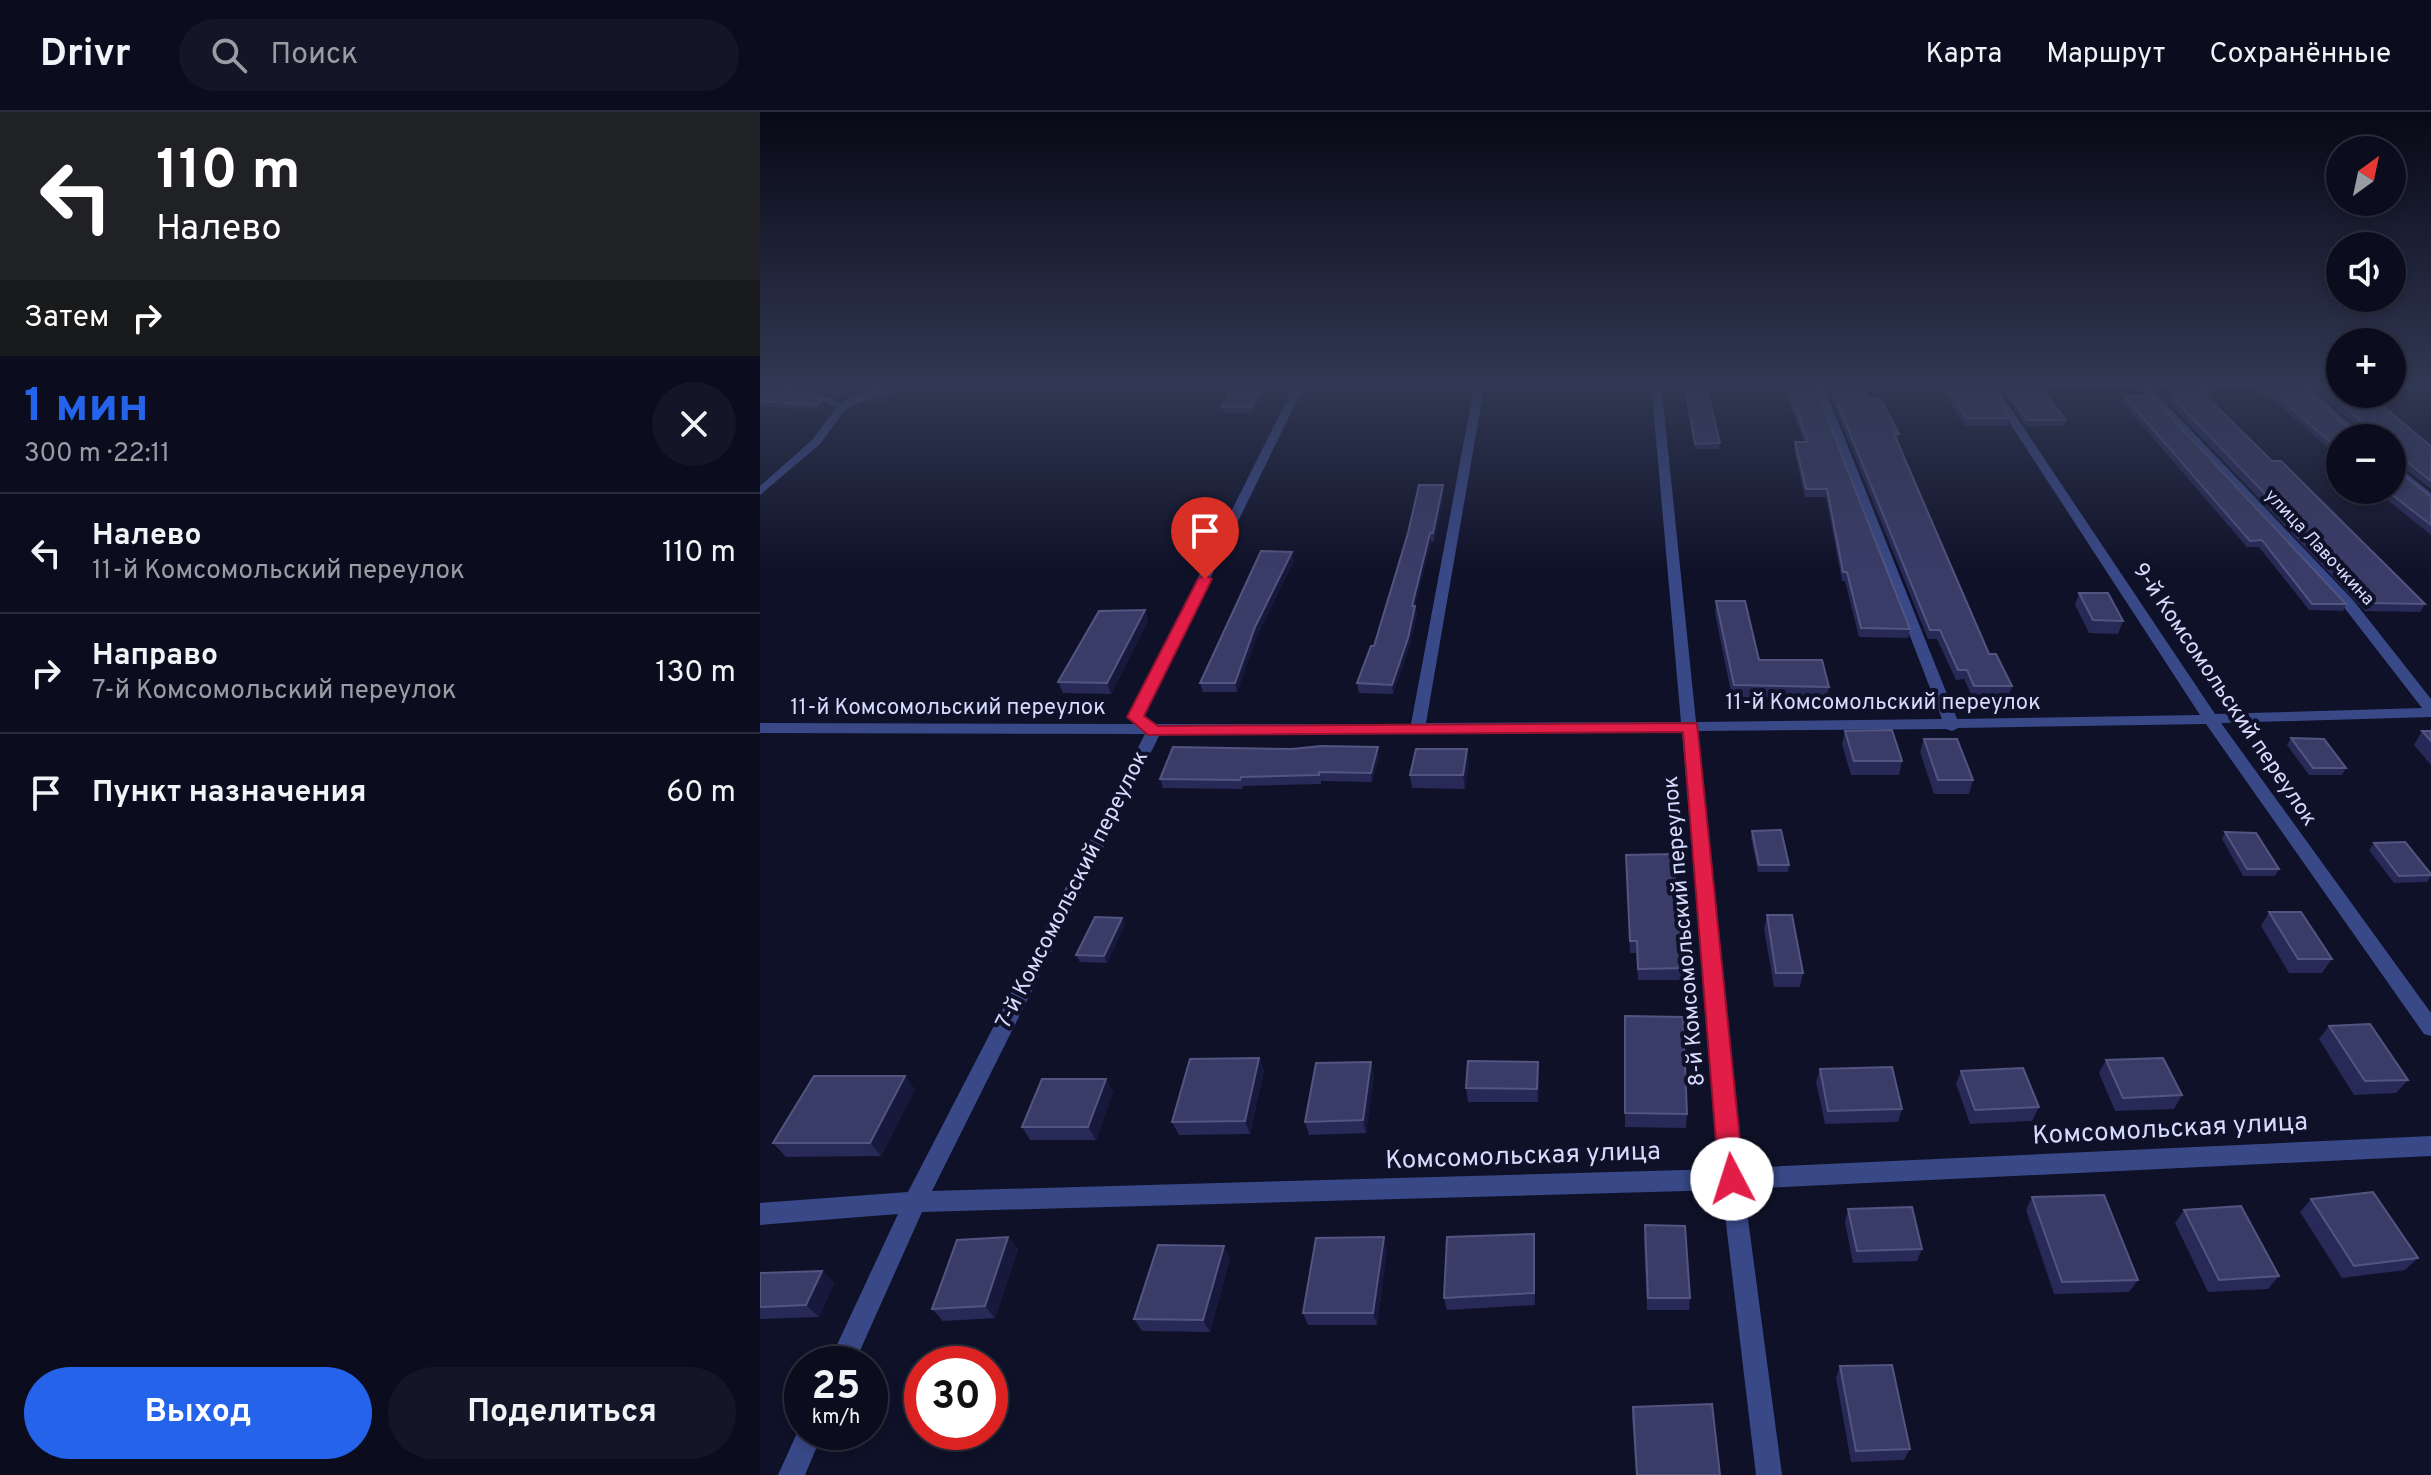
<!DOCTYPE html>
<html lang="ru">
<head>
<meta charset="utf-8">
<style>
	:root { --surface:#0b0d1e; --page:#141627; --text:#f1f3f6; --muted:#9a9ca4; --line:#2b2d3c; --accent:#2563eb }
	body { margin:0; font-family:Overpass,sans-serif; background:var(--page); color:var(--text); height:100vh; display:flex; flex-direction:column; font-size:30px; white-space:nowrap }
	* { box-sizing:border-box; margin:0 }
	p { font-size:26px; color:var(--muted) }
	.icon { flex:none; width:44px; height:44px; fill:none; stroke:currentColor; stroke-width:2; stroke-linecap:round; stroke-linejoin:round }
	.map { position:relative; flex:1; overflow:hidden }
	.sheet { display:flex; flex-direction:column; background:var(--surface); width:760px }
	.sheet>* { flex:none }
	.hud { background:#202124; color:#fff; overflow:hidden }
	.needle { width:52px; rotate:33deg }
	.fabs { position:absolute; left:1566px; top:24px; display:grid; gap:16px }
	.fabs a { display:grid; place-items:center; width:80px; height:80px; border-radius:50%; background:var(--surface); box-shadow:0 4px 12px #0003,0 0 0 2px var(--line); font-size:40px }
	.speed { position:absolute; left:24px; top:1234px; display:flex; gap:16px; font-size:40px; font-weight:700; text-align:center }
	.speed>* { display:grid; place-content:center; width:104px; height:104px; border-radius:50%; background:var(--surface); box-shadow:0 4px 12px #0003,0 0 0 2px var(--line); line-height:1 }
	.speed small { font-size:20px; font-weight:400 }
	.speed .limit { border:12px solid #d22; background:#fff; color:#111 }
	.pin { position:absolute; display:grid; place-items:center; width:68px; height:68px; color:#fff; margin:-82px -34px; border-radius:50% 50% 50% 0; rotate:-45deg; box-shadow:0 0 8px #0007 }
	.pin .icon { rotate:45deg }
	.me { position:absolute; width:88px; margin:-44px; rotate:355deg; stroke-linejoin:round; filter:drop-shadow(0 0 6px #0008) }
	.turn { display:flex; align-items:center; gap:28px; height:168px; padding:0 24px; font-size:36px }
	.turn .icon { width:104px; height:104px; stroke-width:2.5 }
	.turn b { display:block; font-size:56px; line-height:68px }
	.then { display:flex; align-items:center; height:76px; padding:0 24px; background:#0003; gap:16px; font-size:30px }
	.round { display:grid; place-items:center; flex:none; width:84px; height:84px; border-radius:42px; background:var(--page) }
	.headline { display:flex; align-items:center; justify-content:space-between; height:136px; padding:0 24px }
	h1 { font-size:48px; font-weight:700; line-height:60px; color:var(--accent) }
	.cta { display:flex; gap:16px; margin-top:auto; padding:16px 24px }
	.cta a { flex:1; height:92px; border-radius:48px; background:var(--accent); color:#fff; font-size:32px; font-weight:700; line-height:92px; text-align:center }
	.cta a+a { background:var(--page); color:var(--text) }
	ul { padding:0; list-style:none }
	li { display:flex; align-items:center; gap:24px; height:120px; padding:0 24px; border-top:2px solid var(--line) }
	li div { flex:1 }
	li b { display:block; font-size:30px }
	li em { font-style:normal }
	header { display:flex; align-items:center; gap:48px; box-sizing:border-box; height:112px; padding:0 40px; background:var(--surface); border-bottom:2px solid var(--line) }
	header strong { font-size:38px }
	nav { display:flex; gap:44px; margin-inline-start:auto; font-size:28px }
	.search { width:560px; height:72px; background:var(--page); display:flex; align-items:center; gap:20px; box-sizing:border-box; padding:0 28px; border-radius:44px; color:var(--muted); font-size:30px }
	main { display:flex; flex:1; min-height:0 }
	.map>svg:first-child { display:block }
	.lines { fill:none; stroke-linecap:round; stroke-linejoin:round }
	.service { stroke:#394988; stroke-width:8 }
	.minor { fill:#394988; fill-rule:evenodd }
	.wall { fill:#272956 }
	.shaded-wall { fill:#16183c }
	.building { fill:#3a3c68; stroke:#525580; stroke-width:2 }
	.route { fill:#e11d48; stroke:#92132f; stroke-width:2 }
	.labels { text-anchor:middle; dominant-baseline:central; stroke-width:8; stroke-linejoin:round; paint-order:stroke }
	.far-street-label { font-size:18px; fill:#d5dbff; stroke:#0f1128 }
	.street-label { font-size:22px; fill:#d5dbff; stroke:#0f1128 }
	.near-street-label { font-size:26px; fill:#d5dbff; stroke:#0f1128 }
</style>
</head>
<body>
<header>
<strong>Drivr</strong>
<div class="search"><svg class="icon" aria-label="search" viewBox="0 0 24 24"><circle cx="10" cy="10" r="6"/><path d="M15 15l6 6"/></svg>Поиск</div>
<nav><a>Карта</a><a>Маршрут</a><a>Сохранённые</a></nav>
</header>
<main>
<section class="sheet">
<div class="hud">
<div class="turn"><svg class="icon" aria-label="left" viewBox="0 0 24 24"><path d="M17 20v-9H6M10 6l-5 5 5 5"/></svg><div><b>110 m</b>Налево</div></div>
<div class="then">Затем<svg class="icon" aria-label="right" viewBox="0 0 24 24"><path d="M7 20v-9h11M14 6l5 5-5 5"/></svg></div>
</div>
<div class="headline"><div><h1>1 мин</h1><p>300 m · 22:11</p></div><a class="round"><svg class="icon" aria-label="close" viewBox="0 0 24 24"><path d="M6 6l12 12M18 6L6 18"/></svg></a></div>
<ul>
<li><svg class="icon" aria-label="left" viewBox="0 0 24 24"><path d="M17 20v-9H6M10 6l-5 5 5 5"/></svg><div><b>Налево</b><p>11-й Комсомольский переулок</p></div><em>110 m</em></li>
<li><svg class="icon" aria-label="right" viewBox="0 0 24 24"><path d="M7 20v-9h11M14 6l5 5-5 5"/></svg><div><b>Направо</b><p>7-й Комсомольский переулок</p></div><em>130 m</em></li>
<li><svg class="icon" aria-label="arrive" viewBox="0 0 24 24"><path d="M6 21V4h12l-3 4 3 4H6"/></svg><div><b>Пункт назначения</b></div><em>60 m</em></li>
</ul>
<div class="cta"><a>Выход</a><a>Поделиться</a></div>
</section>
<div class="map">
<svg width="1671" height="1363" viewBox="0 0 1671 1363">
	<rect width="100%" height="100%" fill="#0f1128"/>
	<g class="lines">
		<g class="service">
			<polyline points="1229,271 1580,273"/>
			<polyline points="1632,274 1671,274"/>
			<polyline points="83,294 134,270"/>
		</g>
		<g class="minor">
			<path d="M536,270h10l-163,334 12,8h256l64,-342h10l-59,341 255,-1 -30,-340h10l35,340 246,-3 -130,-337h10l135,337 243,-4 -217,-333h10l222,332 207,-6 -79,-102 -208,-224h10l208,218 78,99v18l-210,6 210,290v23l-7,-2 -218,-310 -248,4 -6,3 -6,-2 -249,2 45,437 689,-32v20l-687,33 38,286h-26l-34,-285 -800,22 -68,152h-26l70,-150 -138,11v-22l148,-11 237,-458 -385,-1v-10l375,1 -7,-7zM922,619l38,438 -788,22 228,-457z"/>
			<polygon points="1532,270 1542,270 1606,326 1595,326"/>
			<polygon points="0,272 51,278 88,294 60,332 0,383 0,374 52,328 77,295 46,283 0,278"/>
			<polygon points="1632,350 1671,381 1671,390 1632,359"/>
			<polygon points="42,1310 42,1320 63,1320 45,1363 18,1363"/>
		</g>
	</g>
	<g class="wall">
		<polygon points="16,270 118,270 80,287 51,275"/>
		<polygon points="477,270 513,270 492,301 464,301 462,295"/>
		<polygon points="923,270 945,270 960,331 959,337 935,337"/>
		<polygon points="1021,270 1053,270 1150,517 1148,526 1099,525 1085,469 1082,469 1066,385 1045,385 1034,338 1035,330 1044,330"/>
		<polygon points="1065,270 1102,270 1108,286 1139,322 1138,330 1229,542 1252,574 1249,583 1212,584 1204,567 1196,568 1177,527 1168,527"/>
		<polygon points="1181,270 1227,270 1250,306 1248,314 1204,314 1180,273"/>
		<polygon points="135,271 163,275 121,290 108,290 106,284"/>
		<polygon points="1243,273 1306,308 1304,314 1266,314 1242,278"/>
		<polygon points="1413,274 1451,279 1449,284 1446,284 1512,349 1665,492 1660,500 1605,499 1408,290 1410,283 1415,283 1411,279"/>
		<polygon points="1497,274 1541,274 1596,323 1607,323 1558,280 1560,274 1671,334 1671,377 1633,348 1633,355 1671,385 1671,423 1615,378 1632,378 1580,326 1580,351 1571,344 1573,340 1510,285 1501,285 1495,280"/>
		<polygon points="0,276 62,288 65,293 60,298 0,294"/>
		<polygon points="1364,284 1586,492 1583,499 1549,498 1499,435 1487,435 1362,290"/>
		<polygon points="684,382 674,430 671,430 655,494 657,503 649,536 633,582 599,581 597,571"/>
		<polygon points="534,449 497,524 477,580 443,580 440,571"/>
		<polygon points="1319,481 1363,509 1358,522 1329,521 1315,493"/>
		<polygon points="956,489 999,548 1069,575 1066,588 972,585 955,501"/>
		<polygon points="385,498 388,509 351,582 303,581 298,570"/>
		<polygon points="1085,619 1142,649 1139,663 1091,663 1082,632"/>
		<polygon points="1662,619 1671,619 1671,653 1654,633"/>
		<polygon points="1531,626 1586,656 1582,663 1549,663 1527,633"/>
		<polygon points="1164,627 1213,668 1209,682 1174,682 1160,640"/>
		<polygon points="707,637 709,651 705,677 652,676 650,663"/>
		<polygon points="619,644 612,670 561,669 561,672 483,674 482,677 403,676 400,667"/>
		<polygon points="992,719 1029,753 1028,760 998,760 991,726"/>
		<polygon points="1465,720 1519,757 1515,764 1483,764 1462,727"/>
		<polygon points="1614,731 1671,762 1671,764 1667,770 1634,771 1609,738"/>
		<polygon points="866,743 919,806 928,856 927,868 878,868 876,841 870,841"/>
		<polygon points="1509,800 1572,847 1562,861 1529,861 1501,814"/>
		<polygon points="1007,803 1043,861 1040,875 1014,875 1004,817"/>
		<polygon points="365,812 347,851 320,850 316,843"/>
		<polygon points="865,904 927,1002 926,1016 865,1015"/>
		<polygon points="1569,914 1648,968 1636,981 1594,983 1559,927"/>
		<polygon points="499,946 504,959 490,1022 419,1023 412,1010"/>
		<polygon points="1346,948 1422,983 1414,997 1355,999 1339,961"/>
		<polygon points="611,950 614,964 606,1021 549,1023 545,1010"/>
		<polygon points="1060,957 1142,997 1138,1010 1065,1012 1056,970"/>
		<polygon points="1201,959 1279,995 1272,1009 1210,1012 1196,972"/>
		<polygon points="779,964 778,990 708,990 706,976"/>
		<polygon points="346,967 353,980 336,1028 270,1028 262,1015"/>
		<polygon points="155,977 121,1044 26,1045 13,1031"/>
		<polygon points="1272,1085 1378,1168 1369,1180 1294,1182 1266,1098"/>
		<polygon points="1551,1087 1658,1146 1645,1158 1582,1166 1540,1100"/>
		<polygon points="1088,1097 1162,1137 1157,1149 1093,1151 1085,1110"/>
		<polygon points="1424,1098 1519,1164 1508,1177 1448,1180 1415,1111"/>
		<polygon points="885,1113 930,1186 929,1198 887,1198 884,1126"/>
		<polygon points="774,1122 775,1193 687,1198 684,1186"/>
		<polygon points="248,1125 258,1137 235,1206 183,1209 172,1197"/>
		<polygon points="627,1138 617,1213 548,1213 543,1201"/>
		<polygon points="470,1146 450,1220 382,1219 374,1207"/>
		<polygon points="62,1159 74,1171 59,1205 0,1207 0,1161"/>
		<polygon points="1080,1254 1150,1337 1144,1348 1091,1350 1076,1266"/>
		<polygon points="873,1295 960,1363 876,1363 872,1306"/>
	</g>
	<g class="shaded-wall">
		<polygon points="104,270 118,270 80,287 78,282"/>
		<polygon points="160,270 163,275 121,290 118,284"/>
		<polygon points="509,270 513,270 492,301 491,295"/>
		<polygon points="62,288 65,293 60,298 57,293"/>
		<polygon points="683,373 684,382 674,430 673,421"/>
		<polygon points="670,421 671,430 653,503 652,494"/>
		<polygon points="532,440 534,449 497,524 477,580 475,571 495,515"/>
		<polygon points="655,494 657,503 649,536 633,582 632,573"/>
		<polygon points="385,498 388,509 351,582 347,571"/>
		<polygon points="618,635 619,644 612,670 611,661"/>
		<polygon points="707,637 709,651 705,677 703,663"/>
		<polygon points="362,806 365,812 347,851 344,844"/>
		<polygon points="499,946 504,959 490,1022 485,1009"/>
		<polygon points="611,950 614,964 606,1021 603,1008"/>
		<polygon points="778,950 779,964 778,990 777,977"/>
		<polygon points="145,964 155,977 121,1044 110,1031"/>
		<polygon points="346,967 353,980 336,1028 328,1015"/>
		<polygon points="248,1125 258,1137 235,1206 225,1194"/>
		<polygon points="624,1125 627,1138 617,1213 613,1201"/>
		<polygon points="464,1134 470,1146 450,1220 443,1208"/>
		<polygon points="62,1159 74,1171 59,1205 46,1193"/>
	</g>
	<g class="building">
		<polygon points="49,270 104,270 78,282"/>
		<polygon points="135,270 160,270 118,284 106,284"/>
		<polygon points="477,270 509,270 491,295 462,295"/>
		<polygon points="924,270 945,270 960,331 935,332"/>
		<polygon points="1025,270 1053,270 1150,517 1101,516 1087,460 1083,460 1067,377 1046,377 1035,330 1048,330"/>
		<polygon points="1069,270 1102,270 1108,286 1120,286 1139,322 1134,322 1229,542 1236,542 1252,574 1214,574 1207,558 1198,558 1180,518 1170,518"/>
		<polygon points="1184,270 1227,270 1250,306 1206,306"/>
		<polygon points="1243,273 1278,273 1306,308 1267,308"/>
		<polygon points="1413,274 1446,274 1451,279 1417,278"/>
		<polygon points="1497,274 1541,274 1596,323 1609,323 1611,318 1560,274 1580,274 1580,282 1608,282 1671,334 1671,369 1637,342 1633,342 1633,355 1671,385 1671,413 1626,378 1632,378 1632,326 1580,326 1580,338 1512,280 1503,280"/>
		<polygon points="0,276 43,280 62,288 57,293 0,289"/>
		<polygon points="1410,283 1445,283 1512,349 1521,349 1665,492 1610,491"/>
		<polygon points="1364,284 1391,284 1586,492 1552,492 1502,428 1490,429"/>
		<polygon points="659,373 683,373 673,421 670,421 652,494 655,494 648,526 632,573 597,571 611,534 614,534 648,421"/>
		<polygon points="501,439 532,440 495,515 475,571 440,571"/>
		<polygon points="1319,481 1348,481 1363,509 1333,508"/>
		<polygon points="956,489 985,489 999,548 1062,548 1069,575 974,573"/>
		<polygon points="385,498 347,571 298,570 339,499"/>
		<polygon points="1132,618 1142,649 1094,649 1085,619"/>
		<polygon points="1662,619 1671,619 1671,629"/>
		<polygon points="1531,626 1564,627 1586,656 1553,656"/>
		<polygon points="1164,627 1197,627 1213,668 1178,668"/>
		<polygon points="561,634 618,635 611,661 559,660 559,663 481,665 480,668 400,667 413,635 532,637"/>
		<polygon points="656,637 707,637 703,663 650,663"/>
		<polygon points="1021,718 1029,753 999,753 992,719"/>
		<polygon points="1465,720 1496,721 1519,757 1487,757"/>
		<polygon points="1645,730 1671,762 1671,763 1639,764 1614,731"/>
		<polygon points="913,742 919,806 923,806 928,856 878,857 877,829 870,829 866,743"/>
		<polygon points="1509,800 1541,800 1572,847 1538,847"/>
		<polygon points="1007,803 1032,803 1043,861 1016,861"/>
		<polygon points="335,805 362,806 344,844 316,843"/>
		<polygon points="865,904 923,905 927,1002 865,1001"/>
		<polygon points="1610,912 1648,968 1605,969 1569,914"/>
		<polygon points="499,946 485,1009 412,1010 430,947"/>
		<polygon points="1403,946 1422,983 1363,986 1346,948"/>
		<polygon points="708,949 778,950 777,977 706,976"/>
		<polygon points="611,950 603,1008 545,1010 556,951"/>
		<polygon points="1132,955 1142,997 1068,999 1060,957"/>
		<polygon points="1263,956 1279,995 1215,998 1201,959"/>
		<polygon points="54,964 145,964 110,1031 13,1031"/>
		<polygon points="282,967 346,967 328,1015 262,1015"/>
		<polygon points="1613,1080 1658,1146 1594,1154 1551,1087"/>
		<polygon points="1344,1083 1378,1168 1302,1170 1272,1085"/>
		<polygon points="1481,1094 1519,1164 1459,1168 1424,1098"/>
		<polygon points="1152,1095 1162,1137 1097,1139 1088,1097"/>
		<polygon points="885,1113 925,1114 930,1186 888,1186"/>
		<polygon points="774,1122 774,1181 684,1186 687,1125"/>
		<polygon points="248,1125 225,1194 172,1197 197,1128"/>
		<polygon points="624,1125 613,1201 543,1201 556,1126"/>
		<polygon points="398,1133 464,1134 443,1208 374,1207"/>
		<polygon points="62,1159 46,1193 0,1195 0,1161"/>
		<polygon points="1132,1253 1150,1337 1096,1339 1080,1254"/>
		<polygon points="952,1292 960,1363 877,1363 873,1295"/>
	</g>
	<linearGradient id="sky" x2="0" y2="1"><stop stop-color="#080916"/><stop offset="0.59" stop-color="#313853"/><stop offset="1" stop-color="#313853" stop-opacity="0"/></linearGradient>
	<rect width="1671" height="461" fill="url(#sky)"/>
	<polygon class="route" points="445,463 452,467 384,604 398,614 937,611 984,1067 981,1075 972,1078 963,1075 959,1067 923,620 388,623 367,605 438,467"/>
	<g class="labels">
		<g class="far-street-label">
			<text transform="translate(1559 436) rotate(47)">улица Лавочкина</text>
		</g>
		<g class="street-label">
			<text transform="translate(1464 583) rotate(56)">9-й Комсомольский переулок</text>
			<text x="1123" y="591">11-й Комсомольский переулок</text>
			<text x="188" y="596">11-й Комсомольский переулок</text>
			<text transform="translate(313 778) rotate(-63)">7-й Комсомольский переулок</text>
			<text transform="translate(925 819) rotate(-95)">8-й Комсомольский переулок</text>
		</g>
		<g class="near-street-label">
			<text transform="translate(1410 1018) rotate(-3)">Комсомольская улица</text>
			<text transform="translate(763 1045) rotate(-2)">Комсомольская улица</text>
		</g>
	</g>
</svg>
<div class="fabs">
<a><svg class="needle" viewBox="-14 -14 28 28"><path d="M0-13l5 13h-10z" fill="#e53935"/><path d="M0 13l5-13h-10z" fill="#9a9ca4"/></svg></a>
<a><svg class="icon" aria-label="sound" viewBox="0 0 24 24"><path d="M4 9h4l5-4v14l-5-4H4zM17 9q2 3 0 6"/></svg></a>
<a>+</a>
<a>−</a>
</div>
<div class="speed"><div>25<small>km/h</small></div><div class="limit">30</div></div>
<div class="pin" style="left:445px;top:467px;background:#d93025"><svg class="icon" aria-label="arrive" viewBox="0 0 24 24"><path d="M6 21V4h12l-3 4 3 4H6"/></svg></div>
<svg class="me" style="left:972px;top:1067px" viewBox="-20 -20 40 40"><circle r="19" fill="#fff"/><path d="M0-13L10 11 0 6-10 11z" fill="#e11d48"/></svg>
</div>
</main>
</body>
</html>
